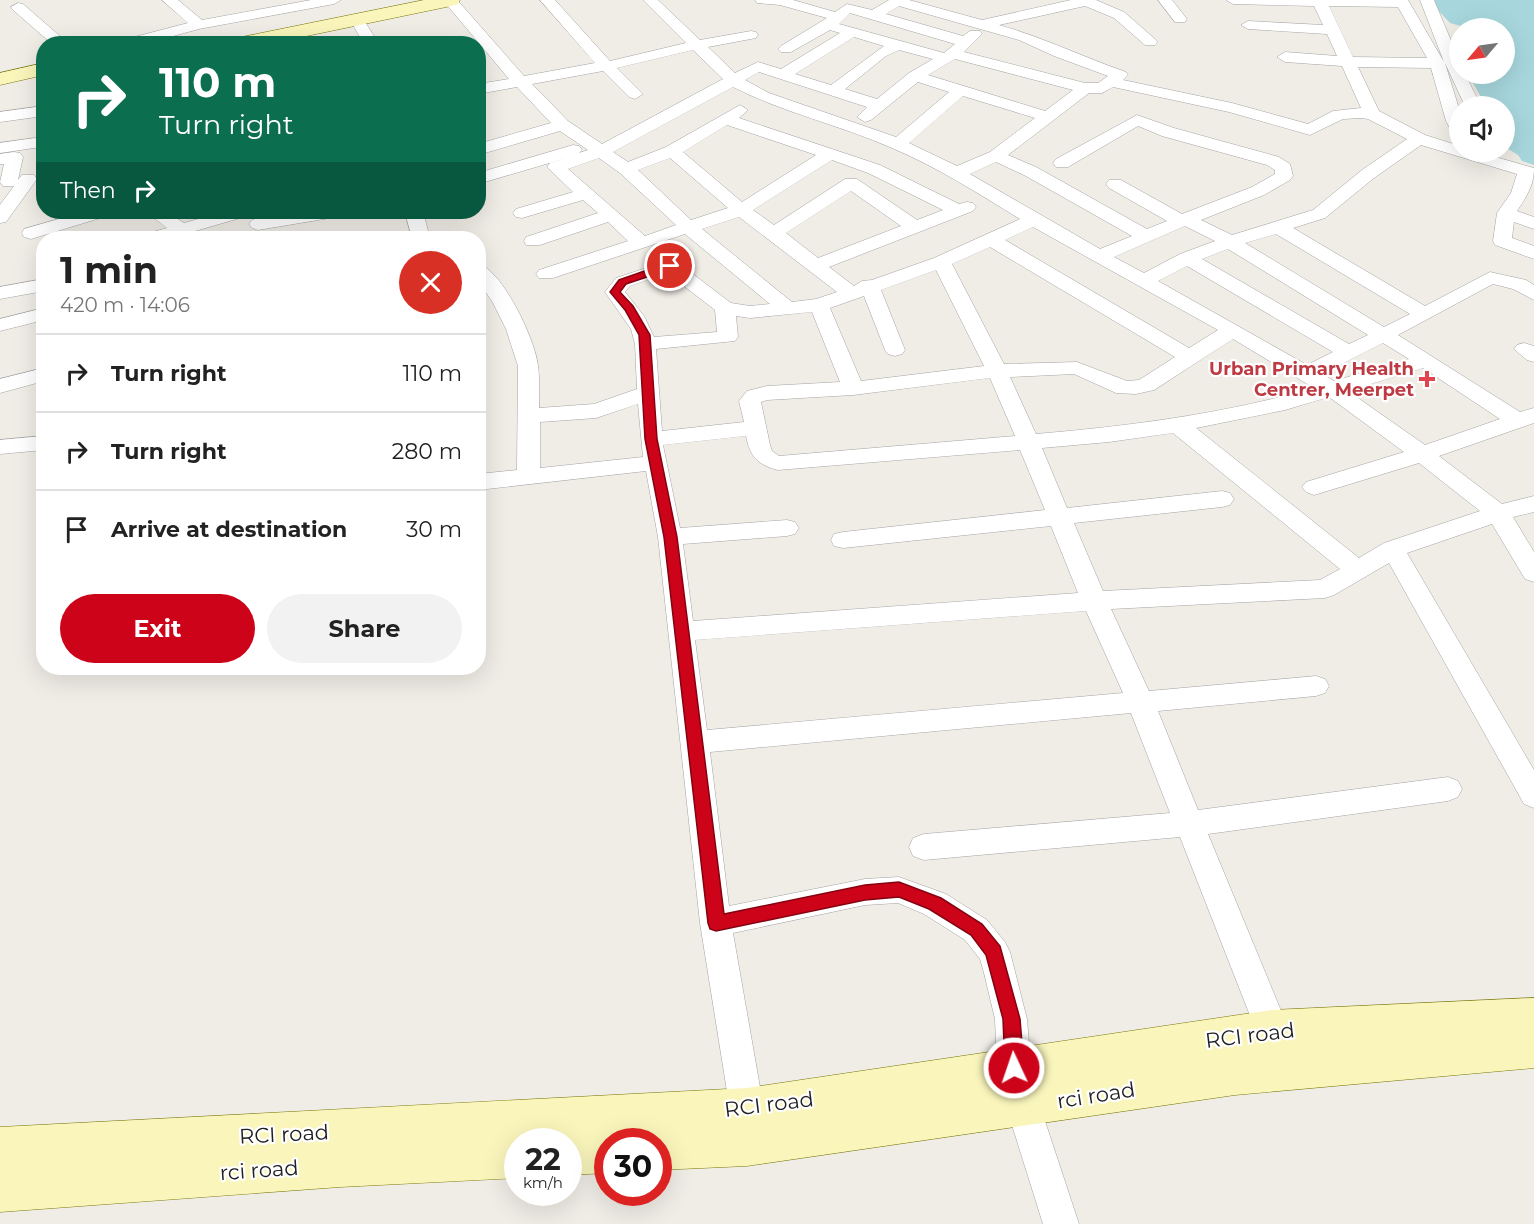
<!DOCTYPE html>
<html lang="en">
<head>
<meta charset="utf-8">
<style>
	:root { --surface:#fff; --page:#f2f2f2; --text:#222; --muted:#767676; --line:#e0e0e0; --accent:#cc0319 }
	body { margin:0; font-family:Montserrat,sans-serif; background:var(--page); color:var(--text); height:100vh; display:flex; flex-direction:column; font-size:22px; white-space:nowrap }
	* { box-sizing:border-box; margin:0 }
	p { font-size:20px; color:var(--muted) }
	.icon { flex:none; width:33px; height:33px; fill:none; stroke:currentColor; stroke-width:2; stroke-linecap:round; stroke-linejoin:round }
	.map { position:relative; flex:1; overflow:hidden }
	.details { position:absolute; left:36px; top:231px; width:450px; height:444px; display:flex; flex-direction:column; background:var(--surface); border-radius:24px; box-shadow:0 6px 24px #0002 }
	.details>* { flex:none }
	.banner { position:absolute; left:36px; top:36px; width:450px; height:183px; border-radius:24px; box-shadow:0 6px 24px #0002; background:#0b6e4f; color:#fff; overflow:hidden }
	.needle { width:39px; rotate:241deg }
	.fabs { position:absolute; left:1449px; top:18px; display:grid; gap:12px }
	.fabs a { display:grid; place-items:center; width:66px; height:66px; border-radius:50%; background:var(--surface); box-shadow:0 6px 24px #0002; font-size:30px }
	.speed { position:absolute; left:504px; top:1128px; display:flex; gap:12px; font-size:30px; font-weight:700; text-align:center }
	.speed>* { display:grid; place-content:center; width:78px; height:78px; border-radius:50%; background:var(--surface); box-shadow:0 6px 24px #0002; line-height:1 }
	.speed small { font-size:15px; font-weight:400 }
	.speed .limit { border:9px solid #d22; background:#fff; color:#111 }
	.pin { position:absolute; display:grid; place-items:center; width:51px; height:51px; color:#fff; margin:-26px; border:3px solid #fff; border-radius:50%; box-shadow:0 2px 6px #0007 }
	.me { position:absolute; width:66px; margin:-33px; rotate:357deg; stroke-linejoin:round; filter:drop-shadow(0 0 4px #0008) }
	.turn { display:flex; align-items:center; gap:21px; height:126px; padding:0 24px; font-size:27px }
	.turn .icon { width:78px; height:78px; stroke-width:2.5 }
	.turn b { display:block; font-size:42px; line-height:51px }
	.then { display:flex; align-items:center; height:57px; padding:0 24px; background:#0003; gap:12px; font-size:22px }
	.round { display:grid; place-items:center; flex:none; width:63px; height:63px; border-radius:32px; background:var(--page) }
	.head { display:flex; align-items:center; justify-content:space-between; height:102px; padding:0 24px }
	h1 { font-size:36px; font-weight:700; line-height:45px }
	.primary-button { display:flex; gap:12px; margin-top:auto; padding:12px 24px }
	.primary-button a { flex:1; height:69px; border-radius:36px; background:var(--accent); color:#fff; font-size:24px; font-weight:700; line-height:69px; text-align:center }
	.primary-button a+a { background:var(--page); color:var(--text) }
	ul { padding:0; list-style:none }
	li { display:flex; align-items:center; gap:18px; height:78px; padding:0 24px; border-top:2px solid var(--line) }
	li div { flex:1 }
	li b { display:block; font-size:22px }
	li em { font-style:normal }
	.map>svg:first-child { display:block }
	.water { fill:#a7d7dd }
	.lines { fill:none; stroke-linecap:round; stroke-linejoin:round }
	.street-casing { stroke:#a4a4a4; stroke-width:1 }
	.secondary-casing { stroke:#777706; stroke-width:1 }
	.street { fill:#fff; fill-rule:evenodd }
	.secondary { fill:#f9f5bb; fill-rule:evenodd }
	.route { fill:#cc0319; stroke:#850210; stroke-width:1.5 }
	.health-dot { fill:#e0444e; stroke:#fff; stroke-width:2 }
	.labels { text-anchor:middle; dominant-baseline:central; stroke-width:4.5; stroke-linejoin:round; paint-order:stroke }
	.health-label { font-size:18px; font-weight:bold; fill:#be3a42; stroke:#fff; text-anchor:end }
	.near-street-label { font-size:21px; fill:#202020; stroke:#fff }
</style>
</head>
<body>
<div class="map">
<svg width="1534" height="1224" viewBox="0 0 1534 1224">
	<rect width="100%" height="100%" fill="#f0ece6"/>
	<polygon class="water" points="1428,0 1534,0 1534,165 1522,161 1518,155 1505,147 1505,131 1508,126 1505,120 1504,106 1486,106 1468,74 1504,74 1504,28 1468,28 1450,23"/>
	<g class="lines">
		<defs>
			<g id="street">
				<polygon points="162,0 178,0 202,20 311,0 341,0 334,4 199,29 144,44 117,44 119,41 188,23"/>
				<path d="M540,0h15l55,61 76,-18 -43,-43h15l42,40 51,-9 5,1 2,3 -2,3 -48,9 27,26 23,-11 23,7 59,-36 -10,-3 -39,22h-10l-3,-3 3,-3 46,-28 -47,-13 -23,-2 -2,-3h38l42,12 12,-8 25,6 17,-10h20l73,20 89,-20h25l28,12 31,27 3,3 -3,3h-10l-31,-27 -29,-12 -86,19c43,12 84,32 127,47l2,3 -5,5 109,23 76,21 25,-13 28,-3 -19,-42 -57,-4 -8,-5 8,-5 52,4 -10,-22 -79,-5 -7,-4 7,-4 75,4 -9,-19 -81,-2 -7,-4h182l36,62 -24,-62h14l26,62v12h5l16,32h-16l-20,-43 15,49v25l-6,-1 -8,-15 -15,-53 -73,-1 21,44 46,24 35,11v6h18l56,16c0,17 -7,28 -17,43l17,6v12l-20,-7 -2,16 22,8v13l-39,-14 -2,-4 4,-28 14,-20 6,-19 -96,-29 -47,33 -49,40 -32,10 132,78 65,-34 36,8 8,5v15l-21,-11 -20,-5 -95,51 122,77 14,-4v15l-95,33 63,48 32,-8v16l-21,5 21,35v30l-9,-3 -33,-55 -85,29 127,217v38l-10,-4 -135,-241 -55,32 -9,3 -214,11 38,82 167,-15 9,3 4,7 -4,7 -9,3 -158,15 40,99 250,-33 10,4 4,8 -4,8 -10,4 -240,33 81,196 -5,11 -12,5 -12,-5 -80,-204 -256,23 -11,-4 -4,-9 4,-9 11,-4 246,-21 -39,-100 -421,39 19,154 136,-27 34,-2 47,17 41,26 18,22 5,10 17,67 4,49 9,38 39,118h-36l-37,-118 -9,-38 -2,-49 -11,-46 -4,-14 -15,-19 -41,-26 -26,-11 -33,2 -132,28 31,177 -5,12 -12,5 -12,-5 -5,-12 -30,-187 -42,-386 -12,-66 -168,19v-16l39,-4 1,-104 -12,-37 -14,-28 -14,-20v-17c25,6 58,78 60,102 2,14 1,29 1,42l55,-4 43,-15 -2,-45 -4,-15 -26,-37 11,-14 54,-18 7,2 54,41 19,3 20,-2 -85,-70 -132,44h-14l-3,-4 3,-4 89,-29 -20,-19 -68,23h-14l-2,-4 2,-4 72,-24 -15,-13 -61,18 -6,-1 -3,-4 3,-4 57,-17 -26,-25 3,-4 20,-6 -92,27v-11l95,-28 6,1 3,4 -3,3 9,-3 -28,-19 -82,24v-11l73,-21 -34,-36 -39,7v-10l31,-5 -62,-74 7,-4 5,1 65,74 71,-13zM899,6l120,34 35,16 54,20 -10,7h-13l-121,-31 18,-18 -2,-3h-10l-7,5 -77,-22zM1329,6l69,1 29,51 -74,-1zM850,13l105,31 -11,9 -105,-29zM854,37l30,9 -53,39 -36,-11zM693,50l30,29 -121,65 -34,-23 -36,-37 71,-13 26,26 6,2 8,-5 -26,-26zM899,50l34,9 -24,14 -32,26 -32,-10 41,-33zM955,59l118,31 -28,21 -117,-36zM759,72l108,35 -10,10 8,5 6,-2 47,-38 31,10 -53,45 -127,-44 -24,-13zM733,87c51,26 107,38 159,61 45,19 87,46 128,71l-86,39 -62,22 -10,1 -8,5 -25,-19 144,-56 3,-4 -3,-4 -6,-1 -8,2 -79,-39 -141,-47 9,-8 -8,-5 -74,42 -38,15 -15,-10zM1113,87l116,25 81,23 33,-16 18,-1 7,1 39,20 -45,31 -49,40 -81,25 -31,-15 63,-25 26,-15 3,-4 -3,-12 -11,-7 -105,-29 -37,-13 -81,44 -3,4 3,4h12l70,-41 24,10 105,29 8,5v4l-23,13 -70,27 -61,-34h-12l-3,4 3,4 58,33 -20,8 -111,-62 -28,-12 81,-62h13zM963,96l72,22 -45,34 -33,14 -48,-23zM727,125l89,30 -74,47 -59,-50zM599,158l21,15 56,52 -31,11 -77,-67zM670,158l58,50 -37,12 -53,-50zM832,160l36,13 75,37 -26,10 -60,-41h-12l-71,46 -21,-15zM996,162l28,13 108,61 -32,13 -130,-75zM851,191l50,35 -83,32 -32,-25zM739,217l98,75 -21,7 -24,3 -90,-73zM1185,226l30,15 -35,13 -36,19 -30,-16zM1033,227l185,103 -29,18 -184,-108zM1276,234l134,80 -26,13 -139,-84zM990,247l185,110 -36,23 -12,1 -50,-19 -73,2 -52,-100zM1228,249l140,86 -19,9 -147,-85zM1187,266l146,86 -26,13 -149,-84zM936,270l48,96 -123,15 -31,-73 34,-12 21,54 3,4 7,2 7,-2 3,-4 -24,-60zM667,273l48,37 2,22 -63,5 -10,-21 -19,-24 5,-6zM812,312l28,70 -73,4 -20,5 -8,10 5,21 -82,9 -6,-82 79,-8 3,-4 -2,-21 14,2zM1233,339l81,49c-91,26 -184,38 -278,46l-26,-57 64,-3 42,19 20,1 18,-4zM1383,343l26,16 -75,22 -12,-7zM1423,368l77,51 -75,26 -77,-54zM990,378l25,58 -236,20 -7,-5 -2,-6 -9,-43 6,-2 86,-5zM1329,397l75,55 -98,30 -4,5 4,5 8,3 105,-32 61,48 -96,32 -25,15 -163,-130 89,-18zM638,404l5,53 -103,11v-46l56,-4zM1173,433l167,136 -20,11 -217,11 -29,-68 148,-16 8,-2 4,-6 -4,-6 -8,-2 -155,17 -25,-60 67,-6zM746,436c4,21 12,29 32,34l242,-20 25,60 -202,22 -9,2 -3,6 3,6 9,2 208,-22 27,67 -385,28 -10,-77 104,-8 8,-2 4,-6 -4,-6 -8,-2 -107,8 -17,-83zM1086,611l37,82 -416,37 -12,-90z"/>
				<polygon points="1158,0 1172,0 1187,19 1185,22 1175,22"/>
				<polygon points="18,3 23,4 69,44 52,44 13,10 11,7"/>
				<polygon points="360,21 365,22 379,44 364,44 353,25"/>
				<polygon points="44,106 44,116 0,122 0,112"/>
				<polygon points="35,138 41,139 43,143 41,147 0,153 0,143"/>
				<polygon points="14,152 20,153 23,157 18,180 22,175 34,175 37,179 6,222 0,223 0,205 14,186 3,186 0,182 4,164 0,164 0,154"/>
				<polygon points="83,212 110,212 107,216 31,239 24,237 22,233 24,229"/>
				<polygon points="146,212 167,212 184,223 223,212 250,212 247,216 171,238 144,238 146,234 167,228"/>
				<polygon points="304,212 345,212 342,216 258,230 252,228 249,224 252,220 258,218"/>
				<polygon points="405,212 423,212 430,238 412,238"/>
				<polygon points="44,279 44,291 0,299 0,287"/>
				<polygon points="44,308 44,320 0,331 0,319"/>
				<polygon points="1524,343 1534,346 1534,362 1527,360 1514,349 1517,345"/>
				<polygon points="44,368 44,381 0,393 0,379"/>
				<polygon points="44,436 44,450 0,454 0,440"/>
			</g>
			<g id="secondary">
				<polygon points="424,0 460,0 458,4 451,6 268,44 228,44 230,40 237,38"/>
				<polygon points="44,63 44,75 0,85 0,73"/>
				<polygon points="1534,998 1534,1068 1235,1095 747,1166 658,1170 658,1142 637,1142 639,1138 626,1139 627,1142 608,1142 608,1173 568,1175 568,1142 518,1142 518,1178 340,1187 0,1212 0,1127 747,1088 1272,1010"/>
			</g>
		</defs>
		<use href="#street" class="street-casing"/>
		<use href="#secondary" class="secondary-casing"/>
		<use href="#street" class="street"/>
		<use href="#secondary" class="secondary"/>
	</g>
	<polygon class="route" points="670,262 674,263 674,268 626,284 620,292 633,306 650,335 657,439 677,537 724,914 865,885 899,882 941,898 982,924 1000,946 1020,1019 1024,1068 1021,1074 1014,1076 1008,1074 1005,1068 1003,1019 986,955 971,935 929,909 899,897 865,900 716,931 710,929 708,923 664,537 645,439 639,335 625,310 610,292 619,280"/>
	<path class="health-dot" d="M1424 370h6v6h6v6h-6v6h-6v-6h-6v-6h6z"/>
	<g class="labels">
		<g class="health-label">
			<text x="1414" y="369">Urban Primary Health<tspan x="1414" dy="21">Centrer, Meerpet</tspan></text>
		</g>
		<g class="near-street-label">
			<text transform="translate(1250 1035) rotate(-7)">RCI road</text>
			<text transform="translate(1096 1095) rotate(-9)">rci road</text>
			<text transform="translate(769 1104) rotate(-7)">RCI road</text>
			<text transform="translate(284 1134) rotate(-3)">RCI road</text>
			<text transform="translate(259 1170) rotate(-4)">rci road</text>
		</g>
	</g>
</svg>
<div class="fabs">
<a><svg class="needle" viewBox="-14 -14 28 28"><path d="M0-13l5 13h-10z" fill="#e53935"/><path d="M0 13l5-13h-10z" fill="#767676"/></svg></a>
<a><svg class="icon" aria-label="sound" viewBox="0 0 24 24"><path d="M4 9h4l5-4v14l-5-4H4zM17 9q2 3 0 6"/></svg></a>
</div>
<div class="speed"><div>22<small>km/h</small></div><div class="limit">30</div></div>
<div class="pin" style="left:670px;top:266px;background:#d93025"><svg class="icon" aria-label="arrive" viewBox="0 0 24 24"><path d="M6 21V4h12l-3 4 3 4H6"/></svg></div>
<svg class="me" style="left:1014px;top:1068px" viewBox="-20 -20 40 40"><circle r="17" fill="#cc0319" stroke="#fff" stroke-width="3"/><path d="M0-11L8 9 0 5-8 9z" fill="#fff"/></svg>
<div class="banner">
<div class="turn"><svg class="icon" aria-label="right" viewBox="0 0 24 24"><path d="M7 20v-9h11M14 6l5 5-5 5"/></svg><div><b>110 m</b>Turn right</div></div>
<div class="then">Then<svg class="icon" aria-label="right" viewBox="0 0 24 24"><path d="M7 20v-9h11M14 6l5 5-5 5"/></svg></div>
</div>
<section class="details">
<div class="head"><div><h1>1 min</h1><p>420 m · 14:06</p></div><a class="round" style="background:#d93025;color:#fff"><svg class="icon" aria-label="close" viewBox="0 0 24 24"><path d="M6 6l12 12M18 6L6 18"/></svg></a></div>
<ul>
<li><svg class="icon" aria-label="right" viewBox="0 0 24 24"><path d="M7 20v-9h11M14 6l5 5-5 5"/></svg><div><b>Turn right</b></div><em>110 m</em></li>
<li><svg class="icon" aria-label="right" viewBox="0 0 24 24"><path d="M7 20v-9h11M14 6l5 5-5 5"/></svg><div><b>Turn right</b></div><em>280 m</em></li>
<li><svg class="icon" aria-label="arrive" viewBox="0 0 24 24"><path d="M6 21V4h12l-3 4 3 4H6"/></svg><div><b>Arrive at destination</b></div><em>30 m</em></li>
</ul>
<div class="primary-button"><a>Exit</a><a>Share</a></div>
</section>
</div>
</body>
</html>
